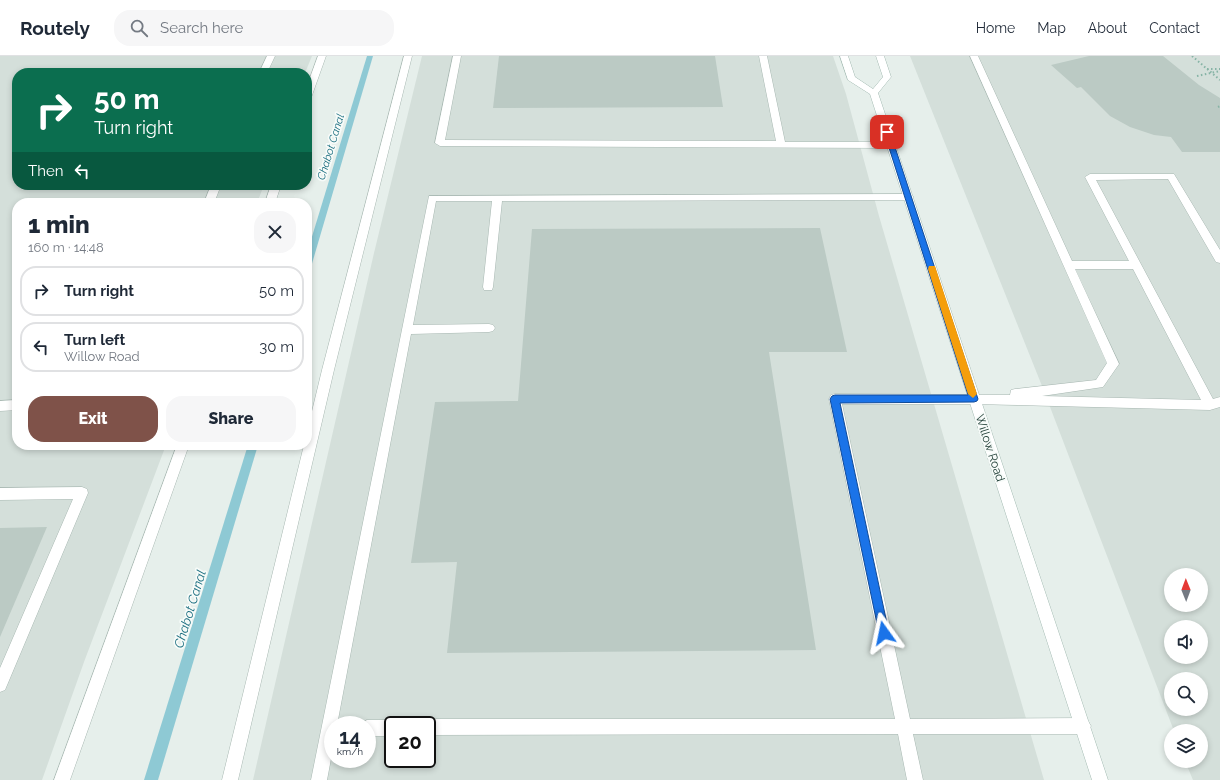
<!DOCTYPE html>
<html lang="en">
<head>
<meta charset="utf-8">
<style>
	:root { --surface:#fff; --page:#f6f6f7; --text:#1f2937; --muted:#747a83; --line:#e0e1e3; --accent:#7f5249 }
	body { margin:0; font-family:Raleway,sans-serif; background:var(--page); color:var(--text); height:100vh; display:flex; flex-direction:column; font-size:15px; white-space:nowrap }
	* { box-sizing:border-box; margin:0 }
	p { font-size:13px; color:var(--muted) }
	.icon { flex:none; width:22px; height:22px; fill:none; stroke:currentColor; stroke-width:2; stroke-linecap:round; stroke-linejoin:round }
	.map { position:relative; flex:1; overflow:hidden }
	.side { position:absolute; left:12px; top:142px; width:300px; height:252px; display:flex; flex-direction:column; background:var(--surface); border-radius:16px; box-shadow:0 2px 6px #0003 }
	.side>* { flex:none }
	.top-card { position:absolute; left:12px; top:12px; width:300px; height:122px; border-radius:16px; box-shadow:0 2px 6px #0003; background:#0b6e4f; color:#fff; overflow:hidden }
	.needle { width:26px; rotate:359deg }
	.tools { position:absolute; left:1164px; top:512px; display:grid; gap:8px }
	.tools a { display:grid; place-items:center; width:44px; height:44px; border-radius:50%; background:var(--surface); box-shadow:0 2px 6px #0003; font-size:20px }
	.speed { position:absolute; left:324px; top:660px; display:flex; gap:8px; font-size:20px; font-weight:700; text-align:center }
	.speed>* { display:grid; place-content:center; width:52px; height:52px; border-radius:50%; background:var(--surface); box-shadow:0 2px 6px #0003; line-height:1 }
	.speed small { font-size:10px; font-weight:400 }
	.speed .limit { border:2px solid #111; border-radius:6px; background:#fff; color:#111 }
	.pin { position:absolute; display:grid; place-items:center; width:34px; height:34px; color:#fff; margin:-17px; border-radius:8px; box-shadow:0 2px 6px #0006 }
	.me { position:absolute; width:44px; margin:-22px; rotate:348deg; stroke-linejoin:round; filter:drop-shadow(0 0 3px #0008) }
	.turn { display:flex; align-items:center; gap:14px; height:84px; padding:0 16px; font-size:18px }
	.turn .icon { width:52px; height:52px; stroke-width:2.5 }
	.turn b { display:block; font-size:28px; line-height:34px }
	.then { display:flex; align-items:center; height:38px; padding:0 16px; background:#0003; gap:8px; font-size:15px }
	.round { display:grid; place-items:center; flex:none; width:42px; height:42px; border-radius:16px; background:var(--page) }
	.headline { display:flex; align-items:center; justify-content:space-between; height:68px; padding:0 16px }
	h1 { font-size:24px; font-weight:800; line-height:30px }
	.action { display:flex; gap:8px; margin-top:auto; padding:8px 16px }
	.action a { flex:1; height:46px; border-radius:16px; background:var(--accent); color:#fff; font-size:16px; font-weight:800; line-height:46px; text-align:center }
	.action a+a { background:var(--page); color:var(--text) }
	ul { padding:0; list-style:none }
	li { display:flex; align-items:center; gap:12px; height:50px; margin:0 8px 6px; padding:0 8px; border:2px solid var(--line); border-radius:16px }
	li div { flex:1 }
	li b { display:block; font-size:15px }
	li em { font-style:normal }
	header { display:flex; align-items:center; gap:24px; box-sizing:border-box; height:56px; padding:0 20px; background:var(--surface); border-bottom:1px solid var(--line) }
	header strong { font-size:19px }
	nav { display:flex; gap:22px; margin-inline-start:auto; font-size:14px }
	.search { width:280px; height:36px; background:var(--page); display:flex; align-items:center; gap:10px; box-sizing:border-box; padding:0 14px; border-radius:16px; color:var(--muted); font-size:15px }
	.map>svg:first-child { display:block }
	.built { fill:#d4dfda; fill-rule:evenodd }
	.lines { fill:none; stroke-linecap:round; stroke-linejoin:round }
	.stream { fill:#8ec9d4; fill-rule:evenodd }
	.building { fill:#bbcac4 }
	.lane-casing { stroke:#a8b8b2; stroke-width:1 }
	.secondary-casing { stroke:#a4bbb3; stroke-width:1 }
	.path { stroke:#86b3a5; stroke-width:2; stroke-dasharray:1.5 2.5; stroke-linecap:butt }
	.lane { fill:#fff; fill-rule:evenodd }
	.secondary { fill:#fff; fill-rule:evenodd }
	.route { fill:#1a73e8; stroke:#114b97 }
	.slow { fill:#f59e0b }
	.labels { text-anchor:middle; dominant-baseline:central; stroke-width:3.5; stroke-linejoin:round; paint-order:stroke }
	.far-water-label { font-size:11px; font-style:italic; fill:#1c6f80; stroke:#f7fbf9 }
	.street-label { font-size:12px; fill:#24423a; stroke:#f7fbf9 }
	.water-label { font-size:13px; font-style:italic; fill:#1c6f80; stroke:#f7fbf9 }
</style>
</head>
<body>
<header>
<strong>Routely</strong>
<div class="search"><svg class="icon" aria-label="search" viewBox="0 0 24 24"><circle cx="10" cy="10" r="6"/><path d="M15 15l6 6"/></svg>Search here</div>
<nav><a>Home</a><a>Map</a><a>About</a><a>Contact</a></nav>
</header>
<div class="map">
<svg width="1220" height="724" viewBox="0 0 1220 724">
	<rect width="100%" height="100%" fill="#e6efeb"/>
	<g class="built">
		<polygon points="0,0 312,0 305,17 17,17 17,129 264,129 257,147 17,147 17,389 166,389 84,606 42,724 0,724"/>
		<path d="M422,0h411l13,38 33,122 165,564h-791l121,-527zM333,669h34v34h-34zM393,669h34v34h-34z"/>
		<path d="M910,0h310v724h-27l-8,-19h16v-30h-27l-132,-345zM1171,519h30v30h-30zM1171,571h30v30h-30zM1171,623h30v30h-30z"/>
	</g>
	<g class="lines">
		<g class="stream">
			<polygon points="367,0 373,0 311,211 307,214 307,197"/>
			<polygon points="248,389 258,389 158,724 144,724"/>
		</g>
	</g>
	<g class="building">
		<polygon points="499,0 715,0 723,51 493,52"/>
		<polygon points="1089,0 1163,0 1199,29 1220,42 1220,96 1182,96 1171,81 1154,79 1130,71 1110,60 1081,31 1077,32 1051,9"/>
		<polygon points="820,172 847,296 769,296 816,594 447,597 457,506 411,507 435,346 518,345 532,173"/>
		<polygon points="47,471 0,581 0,472"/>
	</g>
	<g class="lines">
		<defs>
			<g id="lane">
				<polygon points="267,0 275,0 267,17 259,17"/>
				<polygon points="318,0 326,0 311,42 307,45 307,30"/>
				<polygon points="404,0 412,0 334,314 238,724 222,724 304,389 307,389 307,376 322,314"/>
				<polygon points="453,0 461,0 445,84 776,85 759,0 767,0 785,86 891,86 896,89 891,92 440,90 435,87"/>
				<path d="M970,0h8l94,205h57l-44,-84 5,-3h84l46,76v13l-4,-1 -48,-83 -72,1 117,219 7,-2v10l-10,3 -236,-6h-132l68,315 173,-1 5,3 3,5 -3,5 -5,3h-170l10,46h-16l-9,-46 -471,1v-10h-7l2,-3 5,-3h468l-66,-320 2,-4 4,-1 175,1 1,-5 4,-1 81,-9 11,-17zM1075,213h58l68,131 -159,-4 61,-9 16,-23z"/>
				<polygon points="211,129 221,129 214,147 204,147"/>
				<polygon points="271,129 281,129 275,147 265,147"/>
				<polygon points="909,138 914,141 909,144 502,145 493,231 492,234 484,234 483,231 492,145 436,145 413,269 489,268 493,269 495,272 493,275 489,276 411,278 337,669 333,669 333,692 327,724 311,724 429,140"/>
				<polygon points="17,344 17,354 0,355 0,345"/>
				<polygon points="177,389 189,389 70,724 54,724"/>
				<polygon points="82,431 87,433 88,437 5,634 0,636 0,612 73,443 0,444 0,432"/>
				<polygon points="367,664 393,664 398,667 399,669 393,669 393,680 367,680 367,669 361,669 362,667"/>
			</g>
			<polygon id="secondary" points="840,0 848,0 855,21 873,33 883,21 876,0 884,0 891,21 878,37 1108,724 1092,724 870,38 848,24"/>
		</defs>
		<use href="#lane" class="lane-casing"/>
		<use href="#secondary" class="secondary-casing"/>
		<g class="path">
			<polyline points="1192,0 1220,24"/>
			<polyline points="1207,13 1220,13"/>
			<polyline points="1197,20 1220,15"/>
			<polyline points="1218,51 1220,50"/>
		</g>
		<use href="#lane" class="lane"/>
		<use href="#secondary" class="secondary"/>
	</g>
	<polygon class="route" points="885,74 889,74 890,76 978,343 977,345 974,346 840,347 889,577 888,581 884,582 880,581 879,577 830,343 832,340 835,339 968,339 884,76"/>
	<polygon class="slow" points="929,210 935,210 936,213 977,338 973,342 968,338 928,213"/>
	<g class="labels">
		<g class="far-water-label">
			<text transform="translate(331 91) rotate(-73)">Chabot Canal</text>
		</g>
		<g class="street-label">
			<text transform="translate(990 392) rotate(72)">Willow Road</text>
		</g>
		<g class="water-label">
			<text transform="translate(190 553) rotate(-73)">Chabot Canal</text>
		</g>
	</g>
</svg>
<div class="tools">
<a><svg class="needle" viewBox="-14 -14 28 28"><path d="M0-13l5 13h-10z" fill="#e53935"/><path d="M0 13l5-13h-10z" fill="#747a83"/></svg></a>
<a><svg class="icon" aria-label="sound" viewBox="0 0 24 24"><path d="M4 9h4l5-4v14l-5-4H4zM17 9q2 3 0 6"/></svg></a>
<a><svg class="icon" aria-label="search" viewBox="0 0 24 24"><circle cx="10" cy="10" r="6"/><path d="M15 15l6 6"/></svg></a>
<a><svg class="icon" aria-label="layers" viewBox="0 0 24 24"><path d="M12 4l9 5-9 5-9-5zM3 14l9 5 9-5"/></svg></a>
</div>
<div class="speed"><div>14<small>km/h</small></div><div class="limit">20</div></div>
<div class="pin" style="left:887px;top:76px;background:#d93025"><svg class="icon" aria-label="arrive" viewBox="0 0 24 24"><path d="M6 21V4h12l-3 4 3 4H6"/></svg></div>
<svg class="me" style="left:884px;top:577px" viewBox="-20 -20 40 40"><path d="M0-17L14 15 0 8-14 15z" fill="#1a73e8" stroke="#fff" stroke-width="4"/></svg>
<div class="top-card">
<div class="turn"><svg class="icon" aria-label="right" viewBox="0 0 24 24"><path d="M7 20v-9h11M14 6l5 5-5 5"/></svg><div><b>50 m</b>Turn right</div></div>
<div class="then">Then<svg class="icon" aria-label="left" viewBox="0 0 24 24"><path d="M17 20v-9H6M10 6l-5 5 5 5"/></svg></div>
</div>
<section class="side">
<div class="headline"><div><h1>1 min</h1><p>160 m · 14:48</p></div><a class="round"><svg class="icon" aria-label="close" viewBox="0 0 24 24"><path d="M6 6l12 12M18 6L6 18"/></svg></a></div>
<ul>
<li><svg class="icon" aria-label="right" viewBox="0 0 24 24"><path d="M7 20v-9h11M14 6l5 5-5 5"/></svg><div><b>Turn right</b></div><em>50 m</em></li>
<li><svg class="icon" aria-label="left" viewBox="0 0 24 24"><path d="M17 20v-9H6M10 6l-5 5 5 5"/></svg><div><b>Turn left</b><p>Willow Road</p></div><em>30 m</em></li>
</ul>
<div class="action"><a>Exit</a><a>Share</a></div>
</section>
</div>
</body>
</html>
